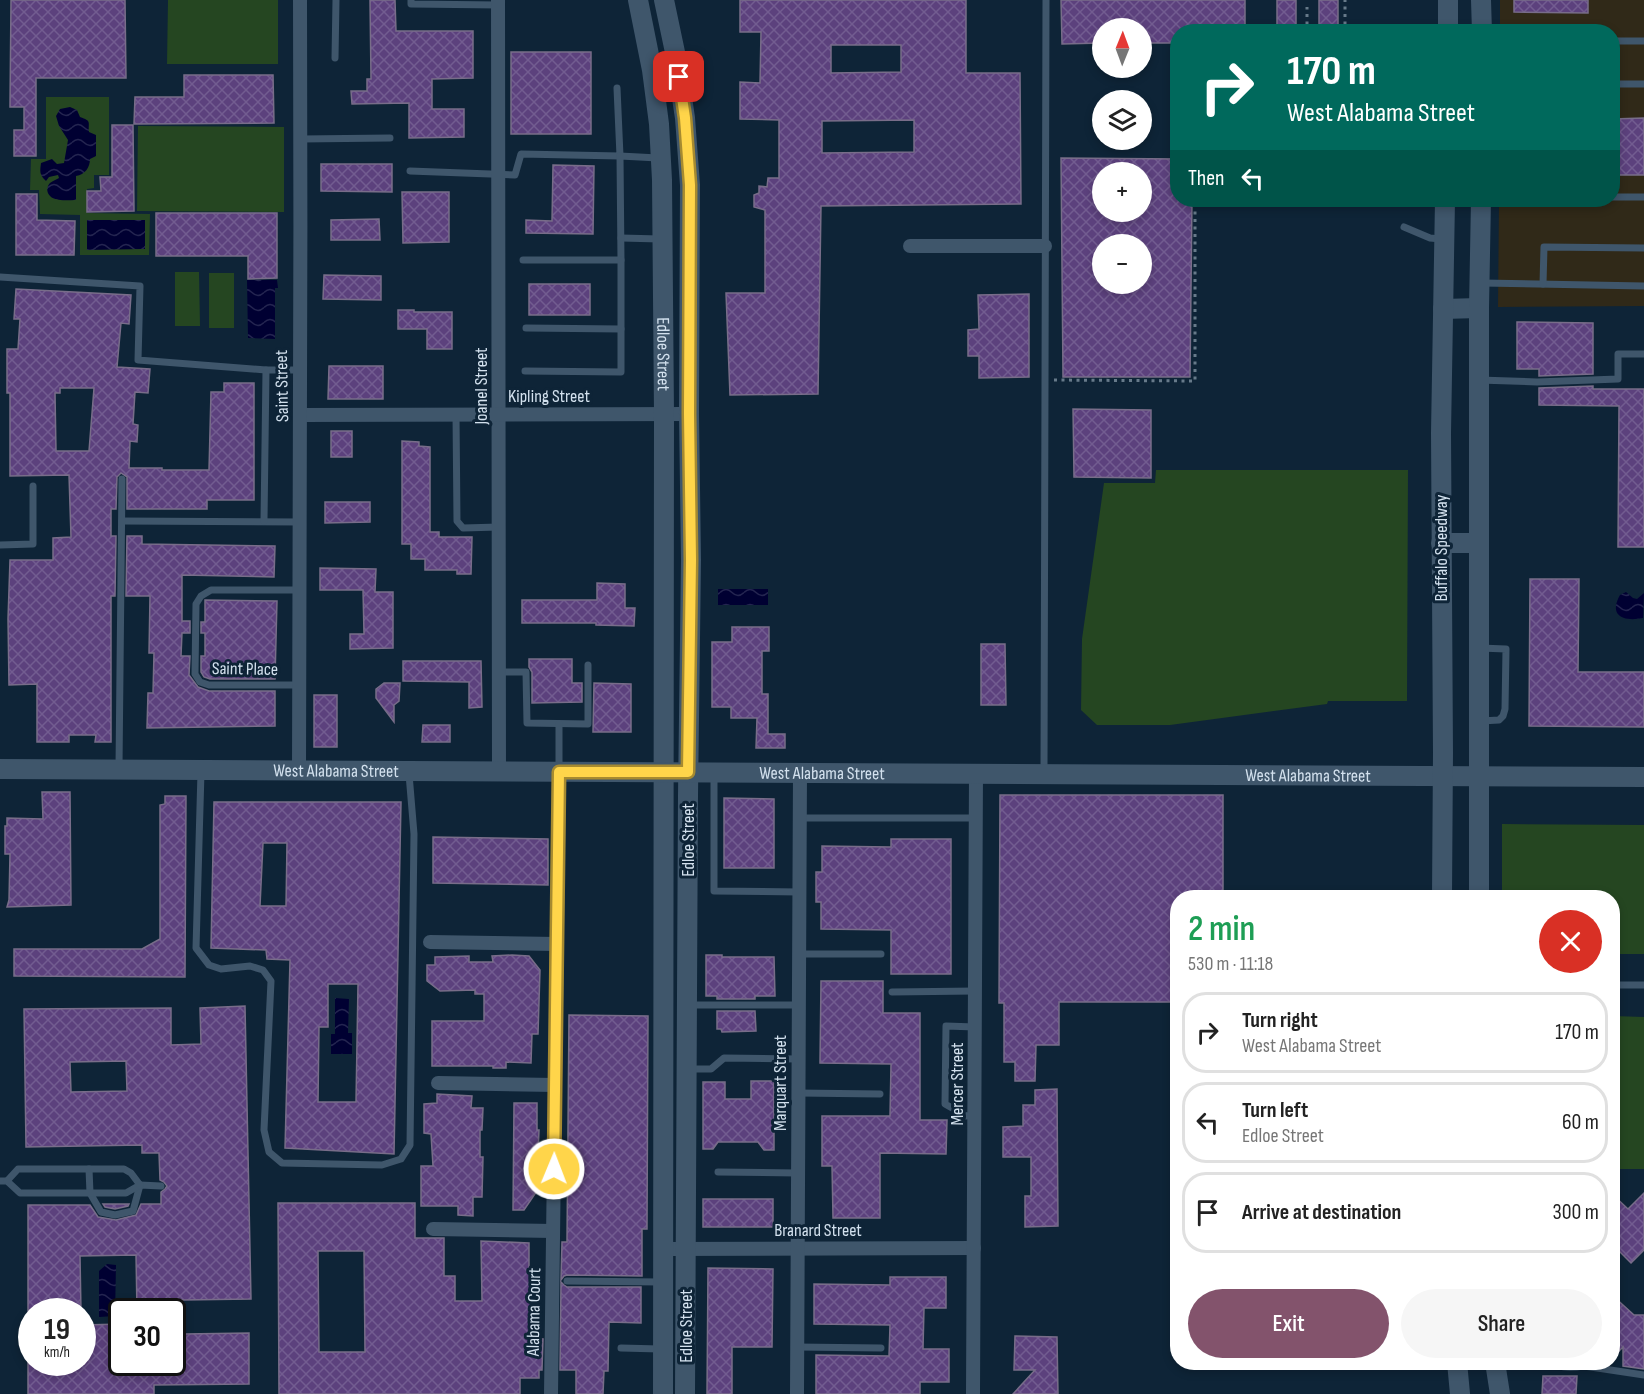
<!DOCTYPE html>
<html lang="en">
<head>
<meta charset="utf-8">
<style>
	:root { --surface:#fff; --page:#f6f6f6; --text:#222; --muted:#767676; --line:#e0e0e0; --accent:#83536c }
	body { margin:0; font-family:"Sofia Sans Condensed",sans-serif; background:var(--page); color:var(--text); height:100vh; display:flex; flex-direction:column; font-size:22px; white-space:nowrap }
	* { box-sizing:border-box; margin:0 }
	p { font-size:20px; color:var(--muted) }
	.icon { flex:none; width:33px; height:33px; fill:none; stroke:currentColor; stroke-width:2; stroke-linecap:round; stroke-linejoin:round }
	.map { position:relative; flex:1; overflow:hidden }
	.details { position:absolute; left:1170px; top:890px; width:450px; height:480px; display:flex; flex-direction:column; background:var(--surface); border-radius:24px; box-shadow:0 3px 9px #0003 }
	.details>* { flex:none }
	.top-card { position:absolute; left:1170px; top:24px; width:450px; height:183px; border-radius:24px; box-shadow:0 3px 9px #0003; background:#00695c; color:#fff; overflow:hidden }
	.needle { width:39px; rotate:1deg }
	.tools { position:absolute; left:1092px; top:18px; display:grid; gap:12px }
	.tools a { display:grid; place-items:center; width:60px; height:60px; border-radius:50%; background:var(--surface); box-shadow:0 3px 9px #0003; font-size:30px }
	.speed { position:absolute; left:18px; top:1298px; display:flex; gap:12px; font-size:30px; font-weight:700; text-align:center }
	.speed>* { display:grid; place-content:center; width:78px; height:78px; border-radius:50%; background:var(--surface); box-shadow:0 3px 9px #0003; line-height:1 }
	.speed small { font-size:15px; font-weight:400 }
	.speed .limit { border:3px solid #111; border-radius:9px; background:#fff; color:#111 }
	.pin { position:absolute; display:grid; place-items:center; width:51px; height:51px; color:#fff; margin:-26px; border-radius:12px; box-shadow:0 3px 9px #0006 }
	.me { position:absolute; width:66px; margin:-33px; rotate:1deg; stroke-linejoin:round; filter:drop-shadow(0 0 4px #0008) }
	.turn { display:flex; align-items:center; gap:21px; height:126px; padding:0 18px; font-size:27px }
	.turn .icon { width:78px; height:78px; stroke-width:2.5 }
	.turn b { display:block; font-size:42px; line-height:51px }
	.then { display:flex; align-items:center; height:57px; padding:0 18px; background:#0003; gap:12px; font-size:22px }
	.round { display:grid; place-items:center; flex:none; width:63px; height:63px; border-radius:32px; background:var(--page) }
	.summary { display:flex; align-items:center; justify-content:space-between; height:102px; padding:0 18px }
	h1 { font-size:36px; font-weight:600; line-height:45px; color:#1e9e55 }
	.cta { display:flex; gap:12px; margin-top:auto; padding:12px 18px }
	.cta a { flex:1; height:69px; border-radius:36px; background:var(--accent); color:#fff; font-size:24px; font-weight:600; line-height:69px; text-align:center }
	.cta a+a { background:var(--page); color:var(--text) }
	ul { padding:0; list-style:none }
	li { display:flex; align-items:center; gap:18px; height:81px; margin:0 12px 9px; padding:0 6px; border:3px solid var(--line); border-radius:24px }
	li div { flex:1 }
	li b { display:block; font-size:22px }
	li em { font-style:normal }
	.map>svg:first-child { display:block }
	.education { fill:#302918 }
	.green { fill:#254621 }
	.water { fill:url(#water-waves) }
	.building { fill:url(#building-cross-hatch); stroke:#786d89; stroke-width:1.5; fill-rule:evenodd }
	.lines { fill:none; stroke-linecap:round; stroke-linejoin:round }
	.path { stroke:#677a8a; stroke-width:3; stroke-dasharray:3 4.5; stroke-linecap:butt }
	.lane { stroke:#3f566b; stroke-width:7 }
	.street { stroke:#3f566b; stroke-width:14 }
	.secondary { stroke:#3f566b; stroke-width:20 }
	.route-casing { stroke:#a68a30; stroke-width:15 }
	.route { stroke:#ffd54a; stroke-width:10 }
	.labels { text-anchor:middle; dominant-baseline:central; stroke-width:6; stroke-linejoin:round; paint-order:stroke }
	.street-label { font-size:18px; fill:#d3e1ee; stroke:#0e2437 }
</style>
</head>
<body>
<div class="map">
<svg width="1644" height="1394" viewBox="0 0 1644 1394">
	<defs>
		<pattern id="water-waves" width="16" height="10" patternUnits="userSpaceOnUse" patternTransform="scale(1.5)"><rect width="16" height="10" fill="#000032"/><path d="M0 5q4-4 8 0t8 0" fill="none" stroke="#242550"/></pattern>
		<pattern id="building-cross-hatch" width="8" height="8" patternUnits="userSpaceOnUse" patternTransform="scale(1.5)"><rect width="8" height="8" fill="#5c417d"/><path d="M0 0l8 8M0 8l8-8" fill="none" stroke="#725c90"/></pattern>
	</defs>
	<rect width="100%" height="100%" fill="#0e2437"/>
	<polygon class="education" points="1500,0 1644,0 1644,306 1498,307 1499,200 1612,200 1612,32 1500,31"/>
	<g class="green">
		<polygon points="168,0 278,0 278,64 167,64"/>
		<polygon points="46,97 109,97 109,175 94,175 94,188 87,189 87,213 150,214 149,255 80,255 80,215 40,214 39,190 30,190 31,159 46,159"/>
		<polygon points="138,126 284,127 284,212 137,211"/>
		<polygon points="175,272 199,272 200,326 175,326"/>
		<rect x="209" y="273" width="25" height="55"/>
		<polygon points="1156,470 1408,470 1407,701 1328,701 1327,704 1170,725 1097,725 1081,710 1082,639 1104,483 1155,483"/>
		<polygon points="1502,824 1644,825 1644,954 1613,954 1612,897 1502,897"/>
		<polygon points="1613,1016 1644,1017 1644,1169 1613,1169"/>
	</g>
	<g class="water">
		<path d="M70,107l7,3 3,7c12,4 8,5 9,15l7,3v21l-6,3c0,8 -5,16 -14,17v24c-7,0 -14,1 -21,-1 -6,-2 -11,-9 -5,-16 2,-2 6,-3 9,-5l-1,-3 -9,2 -3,4c-7,-6 -6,-10 -5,-18l11,-4 5,5 7,-1 4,-23 -9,-14 -3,-10 4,-7z"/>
		<polygon points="87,220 145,220 145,249 87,250"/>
		<polygon points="247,280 277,280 278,288 275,288 275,339 248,338"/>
		<rect x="718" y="589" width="50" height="16"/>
		<path d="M1626,592l7,6 4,1 7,-6 -1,25c-19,4 -35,-2 -23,-23z"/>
		<polygon points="335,998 349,999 348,1033 352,1033 352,1054 331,1054 331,1034 335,1034"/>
		<polygon points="107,1264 116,1265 115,1316 99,1317 99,1271"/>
	</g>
	<g class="building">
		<polygon points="11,0 125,0 126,78 36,78 36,156 14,156 14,130 24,130 24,107 10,107"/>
		<polygon points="370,0 395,0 396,31 473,31 473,78 432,79 432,109 464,109 464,137 409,138 409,103 352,104 351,91 367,91 367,79 371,79"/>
		<path d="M740,0h226v73h54l1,131 -200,2 -3,188 -88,1 -4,-102h39v-83l-11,-3v-12l5,-2v-7l8,1 1,-9h11v-58l-39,-1v-37l20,1 1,-51h-21zM831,45h70v27l-70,1zM914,120v32l-92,1v-32z"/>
		<polygon points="1061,0 1245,0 1245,32 1178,32 1178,43 1142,43 1142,28 1102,28 1102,43 1062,44"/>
		<rect x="1277" y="0" width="19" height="32"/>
		<rect x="1319" y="0" width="19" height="32"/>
		<polygon points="1514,0 1588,0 1588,13 1514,12"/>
		<rect x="511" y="52" width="80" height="82"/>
		<polygon points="184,75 273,75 274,123 134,124 135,97 184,97"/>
		<polygon points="1644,118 1644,175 1612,175 1612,119"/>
		<polygon points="112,125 133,125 134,211 87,212 87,191 101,191 100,177 112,177"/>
		<path d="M1061,158l117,1v41h14l-2,177h-127zM1102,172h40v40h-40zM1102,244h40v40h-40z"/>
		<polygon points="321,164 392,164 392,192 321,191"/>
		<polygon points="553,165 594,166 593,234 526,233 526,220 552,221"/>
		<polygon points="402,192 449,192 449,242 403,243"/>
		<polygon points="16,194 37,194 37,220 75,221 74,255 16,255"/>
		<polygon points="156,213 277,213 277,278 248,279 248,256 156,256"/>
		<polygon points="379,219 380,240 331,240 331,220"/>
		<polygon points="324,275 381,276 381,300 323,299"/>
		<rect x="529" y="284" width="61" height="31"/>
		<path d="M16,289l115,6 -2,29 -8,-1 -4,44 33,2 -2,24 -13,-1 -2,32 5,1 -1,17 -7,-1 -1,27h33v2h47l2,-78h13v-9h30v117h-47v9h-80v-32l-6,-4 -4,4 -1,32h-5v27h5l-1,60h-4v146h-16l1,-7h-27v7h-32v-58l-28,1 -1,-66 2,-59h43v-22l18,-1 -2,-62 -59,1v-83h-3v-44h11l2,-30h-6zM60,388h34l-5,63h-33l-1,-58h5z"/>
		<polygon points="1029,294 1029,377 979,378 979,356 968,356 968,330 979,329 978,295"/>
		<polygon points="398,310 414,310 414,312 452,312 452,349 427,349 427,329 398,329"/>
		<polygon points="1517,322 1593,323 1593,374 1539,376 1539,369 1517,369"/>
		<polygon points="329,366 383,366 383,399 328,399"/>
		<polygon points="1593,386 1593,389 1644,389 1644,547 1618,547 1619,406 1539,405 1539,388"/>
		<polygon points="1073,409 1151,410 1151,478 1074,477"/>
		<rect x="331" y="431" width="21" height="26"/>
		<polygon points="402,441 419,442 419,446 430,447 430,532 439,532 439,537 472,537 471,574 457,574 457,570 425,570 425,559 411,559 411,544 402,544"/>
		<polygon points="325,502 370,502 370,522 325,523"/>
		<polygon points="127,536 142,536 142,544 275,546 274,577 182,575 182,621 190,621 190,633 182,633 181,656 190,656 189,675 198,687 209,691 275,691 275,726 147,728 148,693 153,693 154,653 149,653 150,596 126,596"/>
		<polygon points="320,568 376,569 375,592 393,592 393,648 350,649 350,634 364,634 363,590 320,590"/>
		<polygon points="1530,579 1579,579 1578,672 1644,672 1644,727 1529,726"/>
		<polygon points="597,583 625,584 625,608 635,608 634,626 596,625 596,623 522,623 522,600 597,600"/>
		<polygon points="205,600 277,601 275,679 210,679 204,677 201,672 201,656 205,656 205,633 201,633 201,622 205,622"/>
		<polygon points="732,627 769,627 769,651 762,651 762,694 768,694 768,734 785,734 785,748 756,748 757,718 731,718 731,707 712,707 712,642 732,642"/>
		<polygon points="981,644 1005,644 1006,705 981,705"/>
		<polygon points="529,659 572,659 572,683 582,683 582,702 532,703 532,672 529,667"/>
		<polygon points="403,661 481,661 482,707 469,708 469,682 403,681"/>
		<polygon points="384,683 400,683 399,701 394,705 394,722 376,698 376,689"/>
		<polygon points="594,683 631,684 631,732 593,732"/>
		<rect x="314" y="695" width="23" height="52"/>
		<polygon points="423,725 450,725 450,742 422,742"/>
		<polygon points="42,792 70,792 71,905 7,907 9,900 10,854 5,854 5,826 7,826 7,818 43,819"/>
		<polygon points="1000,795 1223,795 1223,897 1178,897 1178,1002 1059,1002 1059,1045 1036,1045 1035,1081 1015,1081 1015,1062 1004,1062 1004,1003 999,1003"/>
		<polygon points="165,796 186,796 185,977 14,976 14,949 142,949 160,939 160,805 165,804"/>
		<polygon points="724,798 774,799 774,868 724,868"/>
		<path d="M214,802h187l-7,352 -109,-6 5,-188 -23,-1 -1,-9 -55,-2zM263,843h24l-1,63h-26zM328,984h30l-2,118h-38l1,-75h9z"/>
		<polygon points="433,837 548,839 548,885 433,883"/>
		<polygon points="891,839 951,839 951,974 891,974 891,930 821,929 821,902 816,902 816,872 822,872 822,846 891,847"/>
		<polygon points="512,955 529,956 540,970 538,1034 532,1034 531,1063 506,1062 506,1068 493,1068 493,1066 432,1066 432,1021 484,1021 484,994 475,994 475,990 440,991 427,981 427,965 435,965 435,957 469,956 469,962 493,962 492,956"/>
		<polygon points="706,955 722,955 722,957 774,957 775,996 755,996 755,999 717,999 717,996 706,996"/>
		<polygon points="821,981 883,981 883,1013 920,1013 920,1120 947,1120 946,1154 880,1153 880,1218 833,1218 832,1166 822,1166 822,1116 890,1116 891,1064 820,1063"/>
		<path d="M245,1006l6,293 -69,1 2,34 65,-1v51l-95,1v9h-126v-32h54v-37l40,-1v38h50v-51h-35l-1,-56 -56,1 1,55h-53v-106h62l8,12 18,3 20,-5 5,-11h20v-12l4,-3 2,-3 -3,-4 -4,-2 -1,-27h-17v-8l-116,2 -2,-138 147,-1v37l30,-1 -1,-36zM126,1061l1,30 -56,1 -1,-30z"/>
		<polygon points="717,1011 755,1011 756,1031 722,1032 721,1029 717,1029"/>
		<polygon points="569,1015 648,1016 647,1229 642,1229 642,1276 567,1275 564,1276 561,1280 562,1242 567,1242"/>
		<polygon points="751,1081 774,1081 774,1150 764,1150 758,1142 718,1142 713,1149 703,1149 703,1082 725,1082 725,1099 751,1099"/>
		<polygon points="1057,1089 1058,1226 1025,1227 1025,1196 1031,1196 1031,1157 1003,1157 1003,1127 1023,1126 1023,1105 1035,1105 1035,1090"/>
		<polygon points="437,1094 472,1096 471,1108 483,1108 482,1130 480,1130 480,1157 483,1157 482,1197 473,1197 473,1216 458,1215 458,1206 421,1206 421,1166 433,1166 431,1134 424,1133 424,1104 437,1103"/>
		<polygon points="514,1103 537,1103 537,1130 539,1130 538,1156 541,1156 541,1185 524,1210 513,1210"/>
		<polygon points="1644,1193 1644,1250 1631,1263 1612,1244 1612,1194 1628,1209"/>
		<rect x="703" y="1199" width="70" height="28"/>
		<path d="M278,1203h137v35h29v38h11v25h27l-1,-60 48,2v27h6l-1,31h1l1,38h7l-1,31h-3v8h-19v16h-241zM318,1251h46l1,101h-46z"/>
		<polygon points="103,1204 129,1204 128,1206 115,1209 105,1207"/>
		<polygon points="708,1268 773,1269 772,1347 732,1347 732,1394 707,1394"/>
		<polygon points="890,1277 946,1277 946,1308 924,1308 923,1349 949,1349 949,1382 920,1382 920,1394 816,1394 816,1355 889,1356 890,1325 814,1324 814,1284 890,1285"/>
		<polygon points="561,1282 564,1285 567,1287 641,1287 641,1323 609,1322 608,1371 604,1371 603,1394 576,1394 576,1370 560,1370"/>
		<polygon points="1612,1295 1634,1315 1644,1315 1644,1369 1623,1366 1623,1347 1612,1358"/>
		<polygon points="1015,1336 1057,1337 1058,1394 1013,1394 1035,1370 1014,1370"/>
		<polygon points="1543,1376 1577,1376 1576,1394 1542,1394"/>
	</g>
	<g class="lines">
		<g class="path">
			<polyline points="1307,32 1307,7"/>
			<polyline points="1345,32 1345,0"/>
			<polyline points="1054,380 1195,381 1195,200"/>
		</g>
		<g class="lane">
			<polyline points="411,0 411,4 499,5"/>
			<polyline points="1612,41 1644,41"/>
			<polyline points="335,58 336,0"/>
			<polyline points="1612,84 1644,84"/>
			<polyline points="301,139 390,138"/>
			<polyline points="410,171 515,175 521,154 620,156 617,88"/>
			<polyline points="1612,197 1644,197"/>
			<polyline points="1404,227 1430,238 1441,239"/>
			<polyline points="621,238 660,239"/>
			<polyline points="523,260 621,260 620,156 658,158"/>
			<polyline points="0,277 140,286 138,360 266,370 299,370"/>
			<polyline points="1482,283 1644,286"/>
			<polyline points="1543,284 1544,247 1644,248"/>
			<polyline points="526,328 621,329"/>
			<polyline points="525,371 621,372 621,260"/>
			<polyline points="1479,380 1537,382 1618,379 1618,354 1644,354"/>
			<polyline points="456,414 457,521 463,528 499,527"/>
			<polyline points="122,521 301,522"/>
			<polyline points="264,521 266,370"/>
			<polyline points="0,545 33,544 33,486"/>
			<polyline points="1480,648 1506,649 1505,709 1503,716 1499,720 1481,721"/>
			<polyline points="499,672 526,672 527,723 588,724 588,665"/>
			<polyline points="299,685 209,685 200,682 195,674 196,604 201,596 211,590 300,590"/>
			<polyline points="559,724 559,769"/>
			<polyline points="119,767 122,479"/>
			<polyline points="201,772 196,948 209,965 221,969 250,966 263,970 271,981 264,1130 269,1152 282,1163 382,1165 401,1159 410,1145 414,834 409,774"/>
			<polyline points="1044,772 1046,0"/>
			<polyline points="714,775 714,891 799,892"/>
			<polyline points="799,818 975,818"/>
			<polyline points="798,954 881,954"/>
			<polyline points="1612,985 1644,985"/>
			<polyline points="892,992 975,991"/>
			<polyline points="690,1005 798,1005"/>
			<polyline points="689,1069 711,1069 724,1058 798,1059"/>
			<polyline points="798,1093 880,1094"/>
			<polyline points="975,1115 966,1116 945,1104 946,1026 975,1027"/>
			<polyline points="89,1169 90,1193 101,1212 115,1215 133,1211 140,1185"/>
			<polyline points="718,1172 797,1173"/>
			<polyline points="0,1181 7,1181 20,1193 126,1193 140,1185 161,1186"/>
			<polyline points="7,1181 18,1169 124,1169 131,1173 140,1185"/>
			<polyline points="567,1281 660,1282"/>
			<polyline points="797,1347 881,1348"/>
			<polyline points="621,1348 660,1349"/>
			<path d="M1547,1362c11,6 25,6 37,4l-1,-2"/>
			<polyline points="1584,1366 1644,1375"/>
		</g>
		<g class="street">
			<polyline points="498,0 499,771"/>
			<polyline points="910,246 1045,246"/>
			<polyline points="300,415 689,414"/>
			<path d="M299,771c1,-257 2,-514 1,-771"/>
			<polyline points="430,942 557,944"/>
			<polyline points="438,1083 555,1085"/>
			<polyline points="433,1229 553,1231"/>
			<polyline points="662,1249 974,1248"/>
			<polyline points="551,1394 559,772"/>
			<polyline points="797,1394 800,773"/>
			<polyline points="973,1394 976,774"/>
		</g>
		<g class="secondary">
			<path id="s1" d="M638,0l14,70 7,54 3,56 2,234 -1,980"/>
			<polyline points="664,0 676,57 685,118 690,185 689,414 691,560 688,796 685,1394"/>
			<polyline points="1481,0 1482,32"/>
			<polyline points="1448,32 1448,0"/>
			<polyline points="1443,309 1479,308"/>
			<polyline points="1441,543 1479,543"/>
			<path id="s2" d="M0,769l1644,8"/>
			<polyline points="1442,897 1443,753 1441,433 1445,200"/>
			<polyline points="1479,897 1479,308 1481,200"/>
			<polyline points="1457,1362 1460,1394"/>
			<polyline points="1495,1362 1500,1394"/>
		</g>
	</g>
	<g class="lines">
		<defs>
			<polyline id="route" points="554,1169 559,772 688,772 691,560 689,414 690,185 685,118 679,77"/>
		</defs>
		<use href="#route" class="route-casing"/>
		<use href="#route" class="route"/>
	</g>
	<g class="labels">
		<g class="street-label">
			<text stroke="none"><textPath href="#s1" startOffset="356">Edloe Street</textPath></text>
			<text transform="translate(282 386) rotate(-91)">Saint Street</text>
			<text transform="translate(481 386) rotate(-90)">Joanel Street</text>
			<text x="549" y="396">Kipling Street</text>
			<text transform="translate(1441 548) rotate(-90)">Buffalo Speedway</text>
			<text transform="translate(245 669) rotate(1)">Saint Place</text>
			<text stroke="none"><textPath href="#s2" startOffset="336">West Alabama Street</textPath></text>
			<text stroke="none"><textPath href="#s2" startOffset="822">West Alabama Street</textPath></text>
			<text stroke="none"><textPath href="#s2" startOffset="1308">West Alabama Street</textPath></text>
			<text transform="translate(688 840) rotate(-90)">Edloe Street</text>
			<text transform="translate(780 1083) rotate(-90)">Marquart Street</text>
			<text transform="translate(957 1084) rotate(-90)">Mercer Street</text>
			<text x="818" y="1230">Branard Street</text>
			<text transform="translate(534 1312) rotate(-89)">Alabama Court</text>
			<text transform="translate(686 1326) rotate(-90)">Edloe Street</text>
		</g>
	</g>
</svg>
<div class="tools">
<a><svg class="needle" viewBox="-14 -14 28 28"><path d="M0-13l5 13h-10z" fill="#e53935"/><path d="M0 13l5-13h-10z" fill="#767676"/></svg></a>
<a><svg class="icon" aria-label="layers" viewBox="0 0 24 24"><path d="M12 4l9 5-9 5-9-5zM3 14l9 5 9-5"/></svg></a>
<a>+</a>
<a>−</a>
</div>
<div class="speed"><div>19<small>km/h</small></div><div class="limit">30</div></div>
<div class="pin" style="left:679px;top:77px;background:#d93025"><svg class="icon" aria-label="arrive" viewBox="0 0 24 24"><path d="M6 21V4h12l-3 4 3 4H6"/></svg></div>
<svg class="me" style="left:554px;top:1169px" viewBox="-20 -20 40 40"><circle r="17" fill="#ffd54a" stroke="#fff" stroke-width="3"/><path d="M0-11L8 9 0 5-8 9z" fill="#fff"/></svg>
<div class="top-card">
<div class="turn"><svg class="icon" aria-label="right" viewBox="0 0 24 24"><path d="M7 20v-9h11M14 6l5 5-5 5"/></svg><div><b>170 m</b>West Alabama Street</div></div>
<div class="then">Then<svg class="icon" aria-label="left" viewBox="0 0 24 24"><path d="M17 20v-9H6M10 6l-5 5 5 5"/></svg></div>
</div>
<section class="details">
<div class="summary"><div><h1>2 min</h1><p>530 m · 11:18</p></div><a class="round" style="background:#d93025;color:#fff"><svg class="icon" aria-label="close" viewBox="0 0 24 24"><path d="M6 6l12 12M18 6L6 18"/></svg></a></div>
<ul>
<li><svg class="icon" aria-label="right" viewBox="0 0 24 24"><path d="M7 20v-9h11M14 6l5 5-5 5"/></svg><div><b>Turn right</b><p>West Alabama Street</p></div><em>170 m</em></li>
<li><svg class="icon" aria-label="left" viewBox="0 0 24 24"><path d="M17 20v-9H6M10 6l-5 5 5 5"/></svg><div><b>Turn left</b><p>Edloe Street</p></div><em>60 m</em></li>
<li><svg class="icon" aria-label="arrive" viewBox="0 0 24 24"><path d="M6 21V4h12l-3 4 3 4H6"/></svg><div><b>Arrive at destination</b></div><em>300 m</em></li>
</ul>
<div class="cta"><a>Exit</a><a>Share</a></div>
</section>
</div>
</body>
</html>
